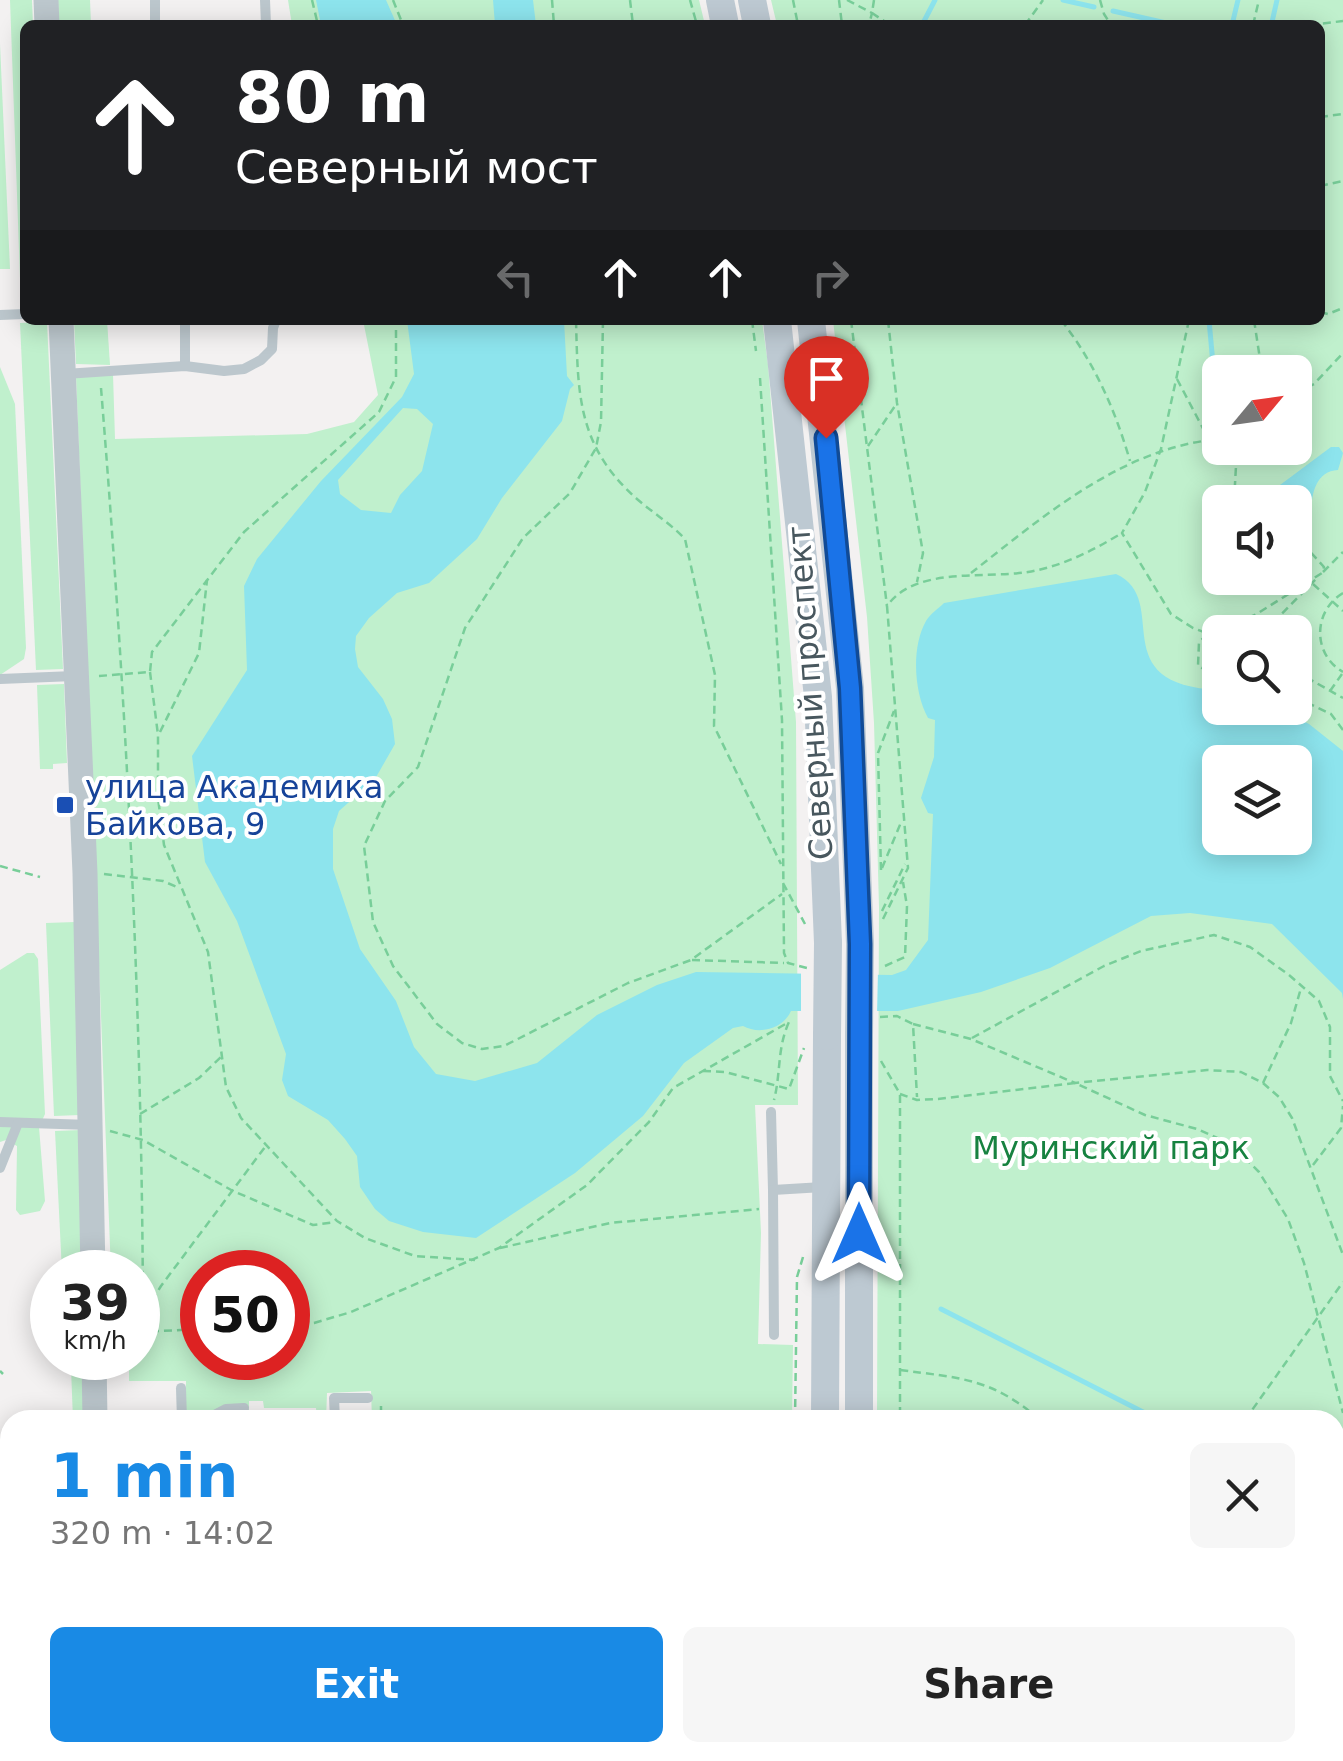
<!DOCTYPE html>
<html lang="en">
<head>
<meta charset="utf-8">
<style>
	:root { --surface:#fff; --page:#f6f6f6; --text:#222; --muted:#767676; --accent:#198ae5 }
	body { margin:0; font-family:"DejaVu Sans",sans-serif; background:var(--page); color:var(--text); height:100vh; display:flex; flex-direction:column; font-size:38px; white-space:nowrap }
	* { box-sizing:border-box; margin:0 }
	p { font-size:32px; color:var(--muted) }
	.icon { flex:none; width:55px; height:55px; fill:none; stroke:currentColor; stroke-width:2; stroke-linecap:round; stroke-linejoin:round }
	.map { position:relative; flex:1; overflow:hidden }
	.drawer { position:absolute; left:0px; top:1410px; width:1345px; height:352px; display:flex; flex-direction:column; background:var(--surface); border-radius:30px 30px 0 0; box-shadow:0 5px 25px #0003 }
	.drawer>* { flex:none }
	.banner { position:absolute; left:20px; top:20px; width:1305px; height:305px; border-radius:15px; box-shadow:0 5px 25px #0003; background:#202124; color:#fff; overflow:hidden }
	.needle { width:65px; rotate:61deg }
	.tools { position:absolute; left:1202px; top:355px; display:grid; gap:20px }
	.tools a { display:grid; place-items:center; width:110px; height:110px; border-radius:15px; background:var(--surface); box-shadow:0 5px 25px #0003; font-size:50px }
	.speed { position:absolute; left:30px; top:1250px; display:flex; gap:20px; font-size:50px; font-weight:700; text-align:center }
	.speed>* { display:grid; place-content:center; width:130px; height:130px; border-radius:50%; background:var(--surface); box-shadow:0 5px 25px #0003; line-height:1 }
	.speed small { font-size:25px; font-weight:400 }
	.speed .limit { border:15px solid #d22; background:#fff; color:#111 }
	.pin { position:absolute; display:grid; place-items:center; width:85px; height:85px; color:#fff; margin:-102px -42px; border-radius:50% 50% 50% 0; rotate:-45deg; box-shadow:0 0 10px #0007 }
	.pin .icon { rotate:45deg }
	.me { position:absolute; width:110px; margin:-55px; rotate:0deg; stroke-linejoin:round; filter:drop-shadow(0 0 8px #0008) }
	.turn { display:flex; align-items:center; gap:35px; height:210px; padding:0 50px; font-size:45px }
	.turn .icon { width:130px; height:130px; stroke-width:2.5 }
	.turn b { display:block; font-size:70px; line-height:85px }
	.lanes { display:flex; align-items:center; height:95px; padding:0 50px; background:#0003; justify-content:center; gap:50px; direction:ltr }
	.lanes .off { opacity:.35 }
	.round { display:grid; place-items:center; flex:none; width:105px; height:105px; border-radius:15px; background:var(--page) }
	.overview { display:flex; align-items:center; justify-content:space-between; height:170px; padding:0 50px }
	h1 { font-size:60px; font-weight:800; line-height:75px; color:var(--accent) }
	.primary-button { display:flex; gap:20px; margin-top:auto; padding:20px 50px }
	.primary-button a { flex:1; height:115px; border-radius:15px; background:var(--accent); color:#fff; font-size:40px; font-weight:800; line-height:115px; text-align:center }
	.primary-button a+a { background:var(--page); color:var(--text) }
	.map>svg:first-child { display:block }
	.medical { fill:#fbe2e3 }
	.green { fill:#c0f0cd; fill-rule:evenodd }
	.water { fill:#8de4ed; fill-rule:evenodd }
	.pier { fill:#f3f1f1 }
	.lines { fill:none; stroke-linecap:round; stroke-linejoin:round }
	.stream { stroke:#8de4ed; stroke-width:5 }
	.path { stroke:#78ce99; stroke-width:2.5; stroke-dasharray:8 5; stroke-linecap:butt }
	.service { stroke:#bcc7cd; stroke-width:10 }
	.tertiary { stroke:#bcc7cd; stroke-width:25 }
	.secondary { stroke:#bdc9d2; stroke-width:28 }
	.secondary-bridge { stroke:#bdc9d2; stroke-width:28 }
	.route-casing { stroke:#114b97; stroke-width:25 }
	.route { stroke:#1a73e8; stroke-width:18 }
	.transit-dot { fill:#1a4fb4; stroke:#fff; stroke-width:4 }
	.labels { text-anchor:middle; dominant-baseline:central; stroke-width:8; stroke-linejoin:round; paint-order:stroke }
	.street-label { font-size:32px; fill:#48575e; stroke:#fff }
	.transit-label { font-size:32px; fill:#164399; stroke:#fff; text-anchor:start }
	.park-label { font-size:32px; fill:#178240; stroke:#fff }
</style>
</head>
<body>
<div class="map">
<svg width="1343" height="1761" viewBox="0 0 1343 1761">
	<rect width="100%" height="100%" fill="#f3f1f1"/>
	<polygon class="medical" points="753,1752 753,1761 125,1761 125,1753"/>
	<g class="green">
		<polygon points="10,0 32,0 33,25 25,25 25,306 21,306"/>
		<polygon points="58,0 90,0 91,25 59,25"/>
		<polygon points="288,0 699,0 705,25 292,25"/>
		<path d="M771,0h572v1761h-465v-9h457v-332h-458l2,-513 -5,-184 -7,-106 -34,-297h487v-295h-543zM1220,372h75v76h-75zM1220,502h75v76h-75zM1220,632h75v76h-75zM1220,762h75v76h-75z"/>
		<polygon points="0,44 10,269 0,269"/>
		<polygon points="74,320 107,320 110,365 76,364"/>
		<path d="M363,320h399l6,44 28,358 2,383h-43l6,128 -3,111 35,1 -1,75h-420l-1,-29 -44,2 -1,27h-9l-1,-12h-52l-1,-7h-14v19h-63v-39h-57v-22h-14l23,-1v-86h-27l-35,-896 37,-2 2,65 192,-5 47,-12 24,-27zM202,1272h86v86h-86z"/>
		<polygon points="47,322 63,669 36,670 20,323"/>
		<polygon points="0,367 15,404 26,648 24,659 0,675"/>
		<polygon points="64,684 67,763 53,764 53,769 40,769 37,685"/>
		<polygon points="75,922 80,1115 54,1116 46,923"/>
		<polygon points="27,953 34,953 38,959 45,1114 39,1127 45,1201 40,1211 20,1215 16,1210 17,1146 6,1140 0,1142 0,970"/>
		<polygon points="81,1130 84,1272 62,1272 55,1131"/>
		<polygon points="86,1367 87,1420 73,1420 71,1368"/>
		<polygon points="619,1753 712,1753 711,1761 619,1761"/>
		<rect x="726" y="1753" width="64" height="8"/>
	</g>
	<g class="water">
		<polygon points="316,0 386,0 397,25 321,25"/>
		<polygon points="493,0 533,0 536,25 495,25"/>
		<path d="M407,320h157l3,56 7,9 -4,4 -8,32 -60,77 -25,41 -48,44 -32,10 -28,25 -13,18 -1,13 3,18 25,32 9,20 3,25 -20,35 -36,32 -6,18v40l27,80 36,52 18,46 22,27 39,7 62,-18 60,-48 60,-30 39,-13 196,3 14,-5 22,-30 5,-126 -5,-1 -7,-15 13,-41 1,-37 -7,-2c-14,-25 -17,-71 -2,-97 4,-7 13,-13 18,-18l172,-29c57,26 -15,111 104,116v18h58l31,16 34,27v248l-1,-6 -70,-69 -82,-11 -39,3 -101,52 -69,24 -83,19h-107c-8,18 -32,24 -48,15l-10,2 -49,35 -41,53 -68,57 -99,65 -53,-6 -34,-11 -14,-12 -15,-22 -3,-31 -12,-17 -17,-19 -40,-24 -6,-16 4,-26 -49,-133 -32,-59 -13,-106 55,-86 -3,-84 13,-27 64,-78 81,-84 12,-23zM403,408l14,1 16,15 -11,47 -22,24 -9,18 -30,-3 -21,-16 -2,-14zM1220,762h75v76h-75z"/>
		<path d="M1331,447h8l4,6 -5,17c-22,1 -26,23 -27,41l-6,4 -10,-13 -15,-9v-8z"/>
	</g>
	<polygon class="pier" points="801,970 878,970 877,1016 801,1016"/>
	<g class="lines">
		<g class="stream">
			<polyline points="1063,0 1094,7"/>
			<polyline points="1113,11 1175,25"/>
			<polyline points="1272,22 1277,0"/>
			<polyline points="922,25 935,0"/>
			<polyline points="1232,25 1238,0"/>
			<polyline points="1209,320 1218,419"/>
			<polyline points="941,1309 1145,1413 1148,1420"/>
			<polyline points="1078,1761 1082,1752"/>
		</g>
		<g class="path">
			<polyline points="312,0 318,25"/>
			<polyline points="393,0 403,25"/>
			<polyline points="552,0 554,25"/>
			<polyline points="630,0 633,25"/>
			<polyline points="690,0 697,25"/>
			<polyline points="793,0 798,25"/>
			<polyline points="839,0 842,25"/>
			<polyline points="847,0 872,13 869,25"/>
			<polyline points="874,0 872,13 890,25"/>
			<polyline points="1100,0 1104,14 1111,25"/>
			<polyline points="1025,25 1043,0"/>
			<polyline points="1253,25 1259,0"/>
			<polyline points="1310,25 1343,21"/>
			<polyline points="1320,117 1343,114"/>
			<polyline points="1320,186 1343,181"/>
			<polyline points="1320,312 1328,314 1343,308"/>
			<path d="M576,320c2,74 1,126 61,179 16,14 33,24 48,40l30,136 -1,51 67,138"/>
			<polyline points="603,320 601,422 596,448 570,493 523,538 465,628 418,767 385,801 364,846 373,922 393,966 437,1024 462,1043 482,1049 504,1046 628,983 691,960 782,894"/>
			<polyline points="752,320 756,351"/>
			<polyline points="851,320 887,606"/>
			<polyline points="888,320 897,403 923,553 917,582"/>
			<path d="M1061,320c33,42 54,89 69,141"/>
			<polyline points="1189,320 1161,449 1145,492 1122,533 1171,614 1193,628 1220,638"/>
			<polyline points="1254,320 1262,372"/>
			<polyline points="760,378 782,720 784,953 788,963 807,968"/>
			<polyline points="1177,379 1208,438"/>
			<path d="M101,388c25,308 41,618 42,928"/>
			<polyline points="1295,393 1314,384 1343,353"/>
			<polyline points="868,446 897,403"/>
			<polyline points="1234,502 1237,448"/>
			<polyline points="1323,572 1343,552"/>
			<path d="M971,573c73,-57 152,-126 249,-134"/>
			<polyline points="1313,584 1343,611"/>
			<path d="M1343,593c-30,18 -31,61 0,79"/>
			<polyline points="1264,632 1317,578"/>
			<polyline points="1295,671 1343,698"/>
			<polyline points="150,672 158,735 158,798 164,845 208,952 226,1087 241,1118 337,1221 365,1238 415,1256 475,1260"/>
			<polyline points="99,676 150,672 152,652 244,532 379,412 396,377 396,320"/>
			<polyline points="1220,677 1198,666 1199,642 1208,634 1255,615 1322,573 1324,567 1295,535"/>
			<polyline points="1330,691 1342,674"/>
			<polyline points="1295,697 1331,714 1343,730"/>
			<polyline points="160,732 199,653 207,580"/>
			<polyline points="0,866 40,877"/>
			<polyline points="882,868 902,820"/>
			<polyline points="881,870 878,753 894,711"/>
			<polyline points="104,874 163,881 179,888"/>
			<polyline points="783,883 805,924"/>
			<polyline points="882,911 905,864"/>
			<path d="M883,919l25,-51 -21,-262c28,-40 98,-27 141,-34 35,-6 64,-21 94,-39"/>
			<polyline points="692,960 784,963"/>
			<polyline points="885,966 905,957 907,906 903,882"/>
			<polyline points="880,1017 897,1016 913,1024 917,1097"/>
			<polyline points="913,1024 971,1039 1075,1083 1207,1070 1241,1072 1263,1083 1279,1097 1292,1118 1343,1255"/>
			<polyline points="972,1038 1104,966 1141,951 1214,935 1250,947 1289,975 1319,1001 1330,1027 1330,1076 1343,1101"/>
			<polyline points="881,1061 900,1094 900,1420"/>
			<polyline points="703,1071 725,1072 789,1089 804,1048"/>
			<polyline points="1263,1083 1291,1023 1301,988"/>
			<polyline points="900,1094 917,1100 938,1099 1075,1083 1145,1115 1197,1129 1231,1144 1259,1172 1288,1219 1304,1263 1343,1413"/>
			<polyline points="140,1114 199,1078 223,1055"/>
			<polyline points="110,1131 143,1140 233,1191 313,1225 335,1222"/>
			<polyline points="1313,1165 1341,1128 1343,1106"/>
			<polyline points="500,1248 610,1223 759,1209"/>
			<polyline points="138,1323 161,1286 265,1147"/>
			<path d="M288,1325l26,-2 37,-11 148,-64 88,-63 62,-63 24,-34 116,-66c-12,26 -8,51 -15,78"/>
			<polyline points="138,1332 202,1329"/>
			<path d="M900,1370c60,8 92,8 140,50"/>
			<polyline points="0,1371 3,1374"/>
			<polyline points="381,1406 381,1420"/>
			<polyline points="795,1420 797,1277 803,1257"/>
			<polyline points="1245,1420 1343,1282"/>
			<polyline points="1335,1543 1343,1545"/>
			<polyline points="1170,1752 1171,1761"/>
			<polyline points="123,1754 155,1754"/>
			<polyline points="793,1761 793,1752"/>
			<polyline points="900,1761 900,1752"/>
			<polyline points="1102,1761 1107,1752"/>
		</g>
		<g class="service">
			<polyline points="265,0 266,25"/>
			<polyline points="155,25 155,0"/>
			<polyline points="0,315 25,314"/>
			<polyline points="185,366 185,320"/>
			<polyline points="65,374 185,366 224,371 244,369 261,360 272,349 273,328 276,320"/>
			<polyline points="0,679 74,676"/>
			<polyline points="771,1112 773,1190"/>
			<polyline points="0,1122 90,1125"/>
			<polyline points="0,1168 18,1123"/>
			<polyline points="774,1335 773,1190 823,1187"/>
			<polyline points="181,1388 182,1420"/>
			<polyline points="205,1420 226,1409 244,1408"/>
			<polyline points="335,1420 334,1398 368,1398"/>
			<polyline points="0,1503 10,1502"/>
			<polyline points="31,1752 32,1761"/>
			<polyline points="613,1752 614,1761"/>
			<polyline points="361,1757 389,1757"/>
			<polyline points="419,1758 448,1757 448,1752"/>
			<polyline points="719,1761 719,1752"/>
		</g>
		<g class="tertiary">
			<polyline points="46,0 47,25"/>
			<polyline points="61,320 85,873 93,1272"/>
			<polyline points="94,1358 95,1420"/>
			<polyline points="99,1761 99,1752"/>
		</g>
		<g class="secondary">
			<polyline points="720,0 725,25"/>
			<polyline points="752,0 757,25"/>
			<polyline points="777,320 818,697 828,943"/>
			<polyline points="811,320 850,688 860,944"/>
			<polyline points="859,1036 859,1420"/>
			<polyline points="825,1420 827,1036"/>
			<polyline points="826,1752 826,1761"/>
			<polyline points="859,1752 859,1761"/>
		</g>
		<g class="secondary-bridge">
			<polyline points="827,1036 828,943"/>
			<polyline points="859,1036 860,944"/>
		</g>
	</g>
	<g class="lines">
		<defs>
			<polyline id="route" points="826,438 850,688 860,944 859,1234"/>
		</defs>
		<use href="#route" class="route-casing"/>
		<use href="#route" class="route"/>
	</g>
	<rect class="transit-dot" x="55" y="795" width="20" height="20" rx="5"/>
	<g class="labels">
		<g class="street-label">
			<text transform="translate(810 693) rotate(-94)">Северный проспект</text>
		</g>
		<g class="transit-label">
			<text x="85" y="787">улица Академика<tspan x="85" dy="37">Байкова, 9</tspan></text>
		</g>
		<g class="park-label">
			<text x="1111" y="1148">Муринский парк</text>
		</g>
	</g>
</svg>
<div class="tools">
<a><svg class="needle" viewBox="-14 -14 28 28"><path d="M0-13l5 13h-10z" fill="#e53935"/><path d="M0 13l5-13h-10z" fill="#767676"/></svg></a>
<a><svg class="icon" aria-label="sound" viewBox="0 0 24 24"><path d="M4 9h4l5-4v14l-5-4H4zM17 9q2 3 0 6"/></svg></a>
<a><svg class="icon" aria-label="search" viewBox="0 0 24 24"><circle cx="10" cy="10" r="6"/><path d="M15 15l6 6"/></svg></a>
<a><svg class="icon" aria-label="layers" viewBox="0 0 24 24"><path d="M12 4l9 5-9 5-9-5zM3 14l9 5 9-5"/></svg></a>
</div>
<div class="speed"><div>39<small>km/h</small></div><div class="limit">50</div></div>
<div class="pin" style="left:826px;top:438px;background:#d93025"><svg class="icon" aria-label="arrive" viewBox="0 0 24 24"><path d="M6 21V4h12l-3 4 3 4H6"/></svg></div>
<svg class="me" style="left:859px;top:1234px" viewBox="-20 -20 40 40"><path d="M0-17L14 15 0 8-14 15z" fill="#1a73e8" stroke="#fff" stroke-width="4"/></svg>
<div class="banner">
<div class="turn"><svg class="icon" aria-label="ahead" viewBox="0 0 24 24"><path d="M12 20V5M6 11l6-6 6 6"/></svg><div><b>80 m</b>Северный мост</div></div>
<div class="lanes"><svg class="icon off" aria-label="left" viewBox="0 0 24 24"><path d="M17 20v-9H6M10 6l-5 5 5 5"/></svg><svg class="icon" aria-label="ahead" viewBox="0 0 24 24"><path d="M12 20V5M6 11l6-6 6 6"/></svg><svg class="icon" aria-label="ahead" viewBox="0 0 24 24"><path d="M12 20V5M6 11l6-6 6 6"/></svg><svg class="icon off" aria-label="right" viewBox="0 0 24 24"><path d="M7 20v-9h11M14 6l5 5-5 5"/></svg></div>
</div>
<section class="drawer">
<div class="overview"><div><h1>1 min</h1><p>320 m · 14:02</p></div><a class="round"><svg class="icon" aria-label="close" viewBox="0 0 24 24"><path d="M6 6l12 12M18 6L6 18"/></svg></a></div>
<div class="primary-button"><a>Exit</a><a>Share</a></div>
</section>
</div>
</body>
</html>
